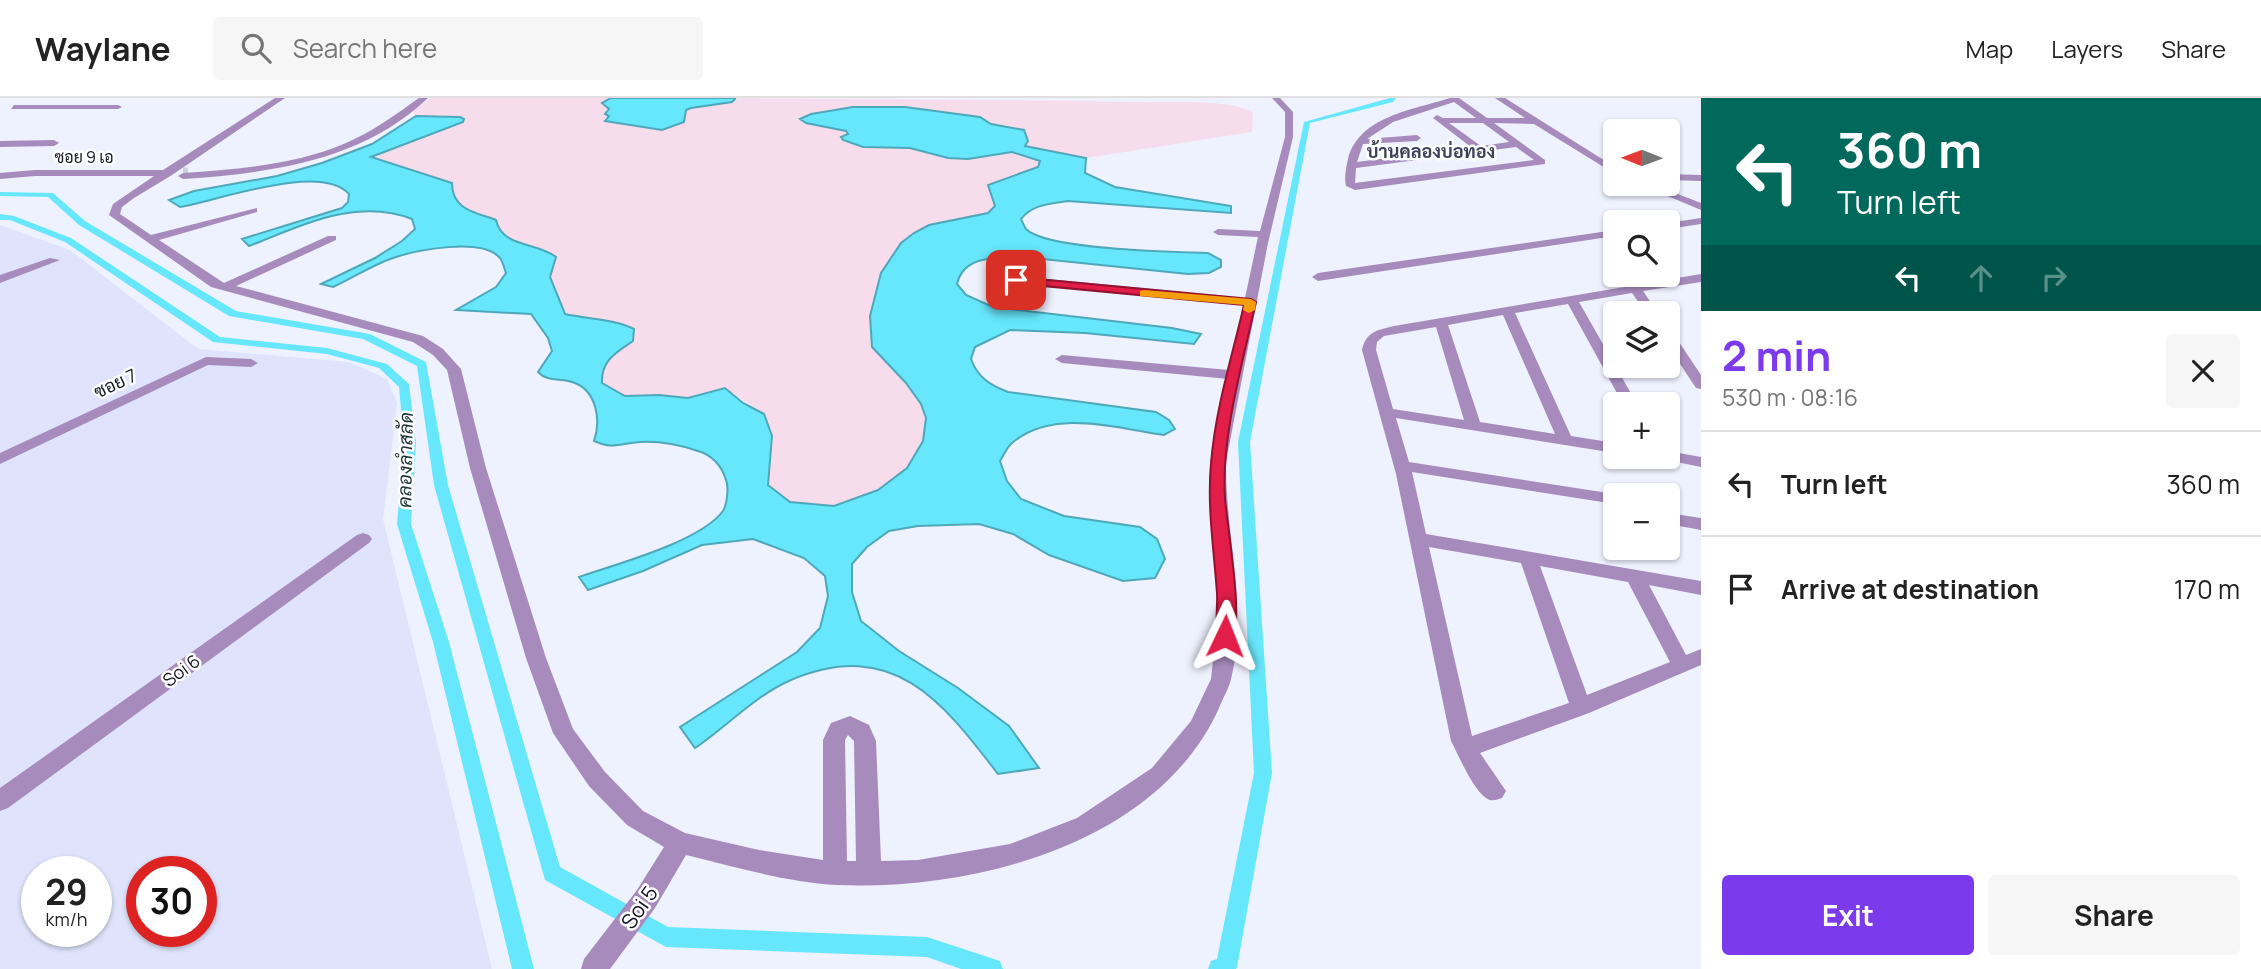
<!DOCTYPE html>
<html lang="en">
<head>
<meta charset="utf-8">
<style>
	:root { --surface:#fff; --page:#f6f6f6; --text:#222; --muted:#767676; --line:#e0e0e0; --accent:#7c3aed }
	body { margin:0; font-family:Manrope,Sarabun,sans-serif; background:var(--page); color:var(--text); height:100vh; display:flex; flex-direction:column; font-size:26px; white-space:nowrap }
	* { box-sizing:border-box; margin:0 }
	p { font-size:23px; color:var(--muted) }
	.icon { flex:none; width:38px; height:38px; fill:none; stroke:currentColor; stroke-width:2; stroke-linecap:round; stroke-linejoin:round }
	.map { position:relative; flex:1; overflow:hidden }
	.panel { display:flex; flex-direction:column; background:var(--surface); width:560px }
	.panel>* { flex:none }
	.banner { background:#00695c; color:#fff; overflow:hidden }
	.needle { width:46px; rotate:271deg }
	.controls { position:absolute; left:1603px; top:21px; display:grid; gap:14px }
	.controls a { display:grid; place-items:center; width:77px; height:77px; border-radius:7px; background:var(--surface); box-shadow:0 2px 5px #0004; font-size:35px }
	.speed { position:absolute; left:21px; top:758px; display:flex; gap:14px; font-size:35px; font-weight:700; text-align:center }
	.speed>* { display:grid; place-content:center; width:91px; height:91px; border-radius:50%; background:var(--surface); box-shadow:0 2px 5px #0004; line-height:1 }
	.speed small { font-size:18px; font-weight:400 }
	.speed .limit { border:10px solid #d22; background:#fff; color:#111 }
	.pin { position:absolute; display:grid; place-items:center; width:60px; height:60px; color:#fff; margin:-30px; border-radius:14px; box-shadow:0 4px 10px #0006 }
	.me { position:absolute; width:77px; margin:-38px; rotate:2deg; stroke-linejoin:round; filter:drop-shadow(0 0 5px #0008) }
	.turn { display:flex; align-items:center; gap:24px; height:147px; padding:0 21px; font-size:32px }
	.turn .icon { width:91px; height:91px; stroke-width:2.5 }
	.turn b { display:block; font-size:49px; line-height:60px }
	.lanes { display:flex; align-items:center; height:66px; padding:0 21px; background:#0003; justify-content:center; gap:35px; direction:ltr }
	.lanes .off { opacity:.35 }
	.round { display:grid; place-items:center; flex:none; width:74px; height:74px; border-radius:7px; background:var(--page) }
	.headline { display:flex; align-items:center; justify-content:space-between; height:119px; padding:0 21px }
	h1 { font-size:42px; font-weight:700; line-height:52px; color:var(--accent) }
	.button { display:flex; gap:14px; margin-top:auto; padding:14px 21px }
	.button a { flex:1; height:80px; border-radius:7px; background:var(--accent); color:#fff; font-size:28px; font-weight:700; line-height:80px; text-align:center }
	.button a+a { background:var(--page); color:var(--text) }
	ul { padding:0; list-style:none }
	li { display:flex; align-items:center; gap:21px; height:105px; padding:0 21px; border-top:2px solid var(--line) }
	li div { flex:1 }
	li b { display:block; font-size:26px }
	li em { font-style:normal }
	header { display:flex; align-items:center; gap:42px; box-sizing:border-box; height:98px; padding:0 35px; background:var(--surface); border-bottom:2px solid var(--line) }
	header strong { font-size:33px }
	nav { display:flex; gap:38px; margin-inline-start:auto; font-size:24px }
	.search { width:490px; height:63px; background:var(--page); display:flex; align-items:center; gap:18px; box-sizing:border-box; padding:0 24px; border-radius:7px; color:var(--muted); font-size:26px }
	main { display:flex; flex:1; min-height:0 }
	.map>svg:first-child { display:block }
	.built { fill:#dfe4fc; fill-rule:evenodd }
	.green { fill:#f7dceb }
	.water { fill:#67e7fc; stroke:#4ea8ba; stroke-width:2 }
	.lines { fill:none; stroke-linecap:round; stroke-linejoin:round }
	.canal { fill:#67e7fc; fill-rule:evenodd }
	.minor-tunnel { stroke:#cdd0dd; stroke-width:9; stroke-dasharray:9 4.5; stroke-linecap:butt }
	.minor { fill:#a78bbd; fill-rule:evenodd }
	.route { fill:#e11d48; stroke:#92132f; stroke-width:2 }
	.slow { fill:#f59e0b }
	.labels { text-anchor:middle; dominant-baseline:central; stroke-width:5; stroke-linejoin:round; paint-order:stroke }
	.far-street-label { font-size:16px; fill:#141621; stroke:#fff }
	.far-quarter-label { font-size:18px; font-weight:bold; fill:#3c405a; stroke:#fff }
	.street-label { font-size:18px; fill:#141621; stroke:#fff }
	.water-label { font-size:19px; font-style:italic; fill:#193034; stroke:#fff }
	.near-street-label { font-size:21px; fill:#141621; stroke:#fff }
</style>
</head>
<body>
<header>
<strong>Waylane</strong>
<div class="search"><svg class="icon" aria-label="search" viewBox="0 0 24 24"><circle cx="10" cy="10" r="6"/><path d="M15 15l6 6"/></svg>Search here</div>
<nav><a>Map</a><a>Layers</a><a>Share</a></nav>
</header>
<main>
<div class="map">
<svg width="1701" height="871" viewBox="0 0 1701 871">
	<rect width="100%" height="100%" fill="#eef1fe"/>
	<path class="built" d="M0,127l70,25 128,99 151,13 38,17 10,24 -14,116 109,450h-492zM37,774h59v59h-59zM142,774h59v59h-59z"/>
	<path class="green" d="M431,0c234,0 469,0 703,4 28,1 99,-4 119,11l-1,19 -166,26 -62,-12 -44,-29 -75,-10h-52l-42,7 -5,9 40,8 33,17h31l22,7 60,2 20,-5 28,9 -2,6 -19,7 -29,18 5,7v7l-7,7 -42,8 -32,12 -13,10 -20,30 -11,43 2,31 34,36 15,21 5,14 -3,23 -16,27 -29,22 -44,16 -44,-4 -23,-17 4,-23 -7,-48 -39,-26 -37,10 -29,-3 -34,1 -23,-13c0,-23 13,-30 31,-42l-9,-17 -28,-3 -31,-7 -15,-37 -4,-28c-19,-4 -45,-6 -50,-29l-36,-13 -8,-13 -81,-37 83,-32 -11,-10 -27,1 -4,-5z"/>
	<g class="water">
		<polygon points="611,0 734,0 735,1 732,4 691,10 686,12 684,24 662,32 605,23 609,18 605,16 609,11 602,5"/>
		<path d="M853,9h52l75,10 11,7 33,6 4,11 -3,5 61,12 -1,15 30,14 116,19v7l-163,-12c-18,3 -35,3 -47,18 2,4 3,7 5,10 21,21 148,23 182,24l13,7v7l-12,6 -21,1 -165,-17c-25,1 -59,-3 -66,27l9,11 27,12 179,21 29,6 -7,10 -109,-11 -75,-3 -35,17 -4,12c7,19 19,26 37,33l148,20 13,8 6,9 -11,6c-48,-7 -111,-27 -152,8 -5,4 -8,12 -12,18l7,20 14,18 43,17 76,11 17,12 8,20 -10,19 -32,3 -74,-26 -36,-21 -34,-10 -61,2 -29,5 -22,16 -15,17v28l9,29 38,30 59,37 51,38 30,42 -41,6c-56,-73 -105,-137 -207,-94 -35,15 -65,47 -96,68l-15,-21 117,-75 23,-24 8,-32 -3,-20 -21,-18 -51,-19 -51,6 -59,26 -55,19 -9,-13c37,-13 121,-35 144,-66 4,-7 6,-24 3,-31 -4,-14 -14,-25 -28,-29 -18,-6 -38,-10 -58,-9 -20,1 -26,8 -46,-1 7,-20 3,-49 -19,-58 -13,-6 -27,0 -37,-11l14,-21 -4,-13 -17,-24 -75,-4 40,-23 10,-14c-2,-5 -3,-11 -6,-15 -18,-21 -84,-8 -107,0 -21,7 -40,20 -60,29l-12,-3 54,-26 27,-17 13,-12 -3,-10c-55,-22 -111,7 -163,27l-7,-7 100,-31 6,-6 1,-8c-29,-32 -132,7 -169,13l-11,-7 25,-9 83,-15 45,-13 50,-19 44,-28 44,1 4,2 -1,3 -92,35 81,26c0,27 23,29 44,37 6,28 42,22 60,37l-6,20 15,37c22,5 49,5 69,15l-1,12c-18,12 -32,20 -31,42l23,13 34,-1 29,3 37,-10 18,15 21,11 8,22 -4,49 22,17 44,4 44,-16 29,-22 16,-27 3,-23 -5,-14 -15,-21 -34,-36 -2,-31 11,-43 20,-30 13,-10 15,-8 59,-12 7,-7 -7,-21 50,-18 2,-6 -28,-9 -44,7 -20,-1 -38,-10 -47,-1 -20,-7 -2,-3 7,-3 -2,-3 -40,-8 -6,-4 11,-5z"/>
	</g>
	<g class="lines">
		<g class="canal">
			<polygon points="1390,0 1396,0 1393,4 1310,25 1250,344 1272,675 1237,869 1236,871 1208,871 1211,863 1217,861 1254,675 1238,344 1304,24"/>
			<polygon points="0,94 53,95 85,123 236,213 370,236 426,264 448,387 560,769 668,829 927,839 1000,863 1003,871 961,871 927,859 666,849 545,782 434,387 417,268 363,241 229,218 79,127 48,99 0,98"/>
			<polygon points="0,116 14,118 71,140 220,239 327,250 387,266 409,286 416,345 411,426 449,544 534,871 512,871 433,544 397,426 404,345 399,289 379,270 327,256 213,244 65,144 10,122 0,122"/>
		</g>
		<polyline class="minor-tunnel" points="183,74 188,74"/>
		<g class="minor">
			<path d="M275,0h10l-113,77 -38,23 -12,9 -2,7 31,21 106,-27v4l-98,28 65,43 104,-47h8v4l-100,46 187,50 20,13 18,20 25,99 60,190 27,71 32,43 38,39 42,22 74,17 64,10v-120l8,-17 19,-7 19,9 7,16 5,120 37,-1 92,-16 67,-26 75,-50 39,-47 20,-42 7,-64 -9,-120 1,-33 18,-83 -166,-16 -7,-4 7,-4 167,15 14,-65 -227,-21 -6,-4 6,-4 229,22 13,-61 -40,-2 -5,-3 5,-3 42,2 25,-94v-25l-13,-14h8l13,14v25l-25,106 -42,219c-1,69 22,149 5,217 -2,9 -8,19 -12,29 -61,136 -245,183 -382,177 -51,-3 -102,-18 -151,-30l-31,53 -45,61h-29l3,-10 53,-69 27,-43 -37,-22 -38,-39 -36,-53 -27,-75 -56,-190 -23,-98 -14,-15 -20,-13 -202,-55 -102,-72 4,-11 41,-28h-119l-35,3v-6l35,-3h128zM848,637l6,6 2,120h-9l-2,-121z"/>
			<path d="M419,0h9c-66,63 -158,75 -245,81l-5,-3 5,-3c55,-4 112,-8 163,-30 26,-11 49,-28 73,-45z"/>
			<path d="M1450,0h9l28,20h38l-30,-20h10l110,69v7l-81,-50 -40,-1 51,37v4l-190,26 -9,-4c-2,-8 0,-18 2,-27 11,-43 65,-49 102,-61zM1454,4l22,16h-33l-6,-3 -4,3 38,29 -114,15 6,-18 54,-3 4,-3 -4,-3 -50,4 26,-17zM1449,25h34l26,19 -28,4zM1516,49l18,13 -179,23 1,-15z"/>
			<polygon points="14,7 118,7 122,9 118,11 11,11"/>
			<polygon points="0,43 54,42 59,45 54,48 0,49"/>
			<polygon points="1668,76 1701,77 1701,83 1668,82"/>
			<polygon points="1639,86 1652,86 1701,105 1701,112"/>
			<polygon points="1701,120 1701,126 1668,131 1668,125"/>
			<polygon points="1615,132 1615,138 1318,183 1312,179 1318,175"/>
			<polygon points="50,160 60,162 0,185 0,177"/>
			<path d="M1701,176v8l-58,9 15,22h-12l-14,-20 -53,9 58,102h-14l-55,-100 -53,9 56,123 44,7v10l-219,-35 13,44 212,33h-6v9l-203,-32 14,62 275,47v14l-52,-10 37,70 15,-6v16l-112,48 -109,40 26,38 -4,7c-5,2 -11,4 -16,0 -14,-10 -27,-42 -35,-57l-55,-267 -34,-124c4,-18 15,-20 32,-24zM1503,217l52,119 -75,-12 -32,-97zM1436,229l28,93 -71,-11 -17,-59 1,-8 7,-6zM1429,449l92,16 48,140 -97,33zM1540,468l88,16 42,80 -83,33z"/>
			<polygon points="1668,234 1673,235 1701,277 1701,291 1696,290 1668,248"/>
			<polygon points="206,259 251,261 258,265 251,269 208,267 0,366 0,355"/>
			<polygon points="1668,353 1701,359 1701,369 1662,361 1661,359 1668,359"/>
			<polygon points="1668,415 1701,420 1701,432 1668,426"/>
			<polygon points="363,435 369,437 372,441 369,445 8,710 0,713 0,690 357,437"/>
		</g>
	</g>
	<path class="route" d="M1016,179l235,22 5,3c-13,59 -35,135 -31,196 2,29 19,121 7,143h-13c-5,-8 -1,-36 -2,-48 -3,-43 -10,-86 -6,-129 4,-54 21,-107 33,-159l-232,-22 -2,-3z"/>
	<polygon class="slow" points="1144,192 1251,201 1256,204 1255,212 1249,215 1243,212 1244,207 1140,198 1140,193"/>
	<g class="labels">
		<g class="far-street-label">
			<text x="84" y="59">ซอย 9 เอ</text>
		</g>
		<g class="far-quarter-label">
			<text x="1431" y="53">บ้านคลองบ่อทอง</text>
		</g>
		<g class="street-label">
			<text transform="translate(115 285) rotate(-25)">ซอย 7</text>
			<text transform="translate(181 572) rotate(-36)">Soi 6</text>
		</g>
		<g class="water-label">
			<text transform="translate(405 362) rotate(-89)">คลองลำสลัด</text>
		</g>
		<g class="near-street-label">
			<text transform="translate(639 809) rotate(-55)">Soi 5</text>
		</g>
	</g>
</svg>
<div class="controls">
<a><svg class="needle" viewBox="-14 -14 28 28"><path d="M0-13l5 13h-10z" fill="#e53935"/><path d="M0 13l5-13h-10z" fill="#767676"/></svg></a>
<a><svg class="icon" aria-label="search" viewBox="0 0 24 24"><circle cx="10" cy="10" r="6"/><path d="M15 15l6 6"/></svg></a>
<a><svg class="icon" aria-label="layers" viewBox="0 0 24 24"><path d="M12 4l9 5-9 5-9-5zM3 14l9 5 9-5"/></svg></a>
<a>+</a>
<a>−</a>
</div>
<div class="speed"><div>29<small>km/h</small></div><div class="limit">30</div></div>
<div class="pin" style="left:1016px;top:182px;background:#d93025"><svg class="icon" aria-label="arrive" viewBox="0 0 24 24"><path d="M6 21V4h12l-3 4 3 4H6"/></svg></div>
<svg class="me" style="left:1225px;top:538px" viewBox="-20 -20 40 40"><path d="M0-17L14 15 0 8-14 15z" fill="#e11d48" stroke="#fff" stroke-width="4"/></svg>
</div>
<section class="panel">
<div class="banner">
<div class="turn"><svg class="icon" aria-label="left" viewBox="0 0 24 24"><path d="M17 20v-9H6M10 6l-5 5 5 5"/></svg><div><b>360 m</b>Turn left</div></div>
<div class="lanes"><svg class="icon" aria-label="left" viewBox="0 0 24 24"><path d="M17 20v-9H6M10 6l-5 5 5 5"/></svg><svg class="icon off" aria-label="ahead" viewBox="0 0 24 24"><path d="M12 20V5M6 11l6-6 6 6"/></svg><svg class="icon off" aria-label="right" viewBox="0 0 24 24"><path d="M7 20v-9h11M14 6l5 5-5 5"/></svg></div>
</div>
<div class="headline"><div><h1>2 min</h1><p>530 m · 08:16</p></div><a class="round"><svg class="icon" aria-label="close" viewBox="0 0 24 24"><path d="M6 6l12 12M18 6L6 18"/></svg></a></div>
<ul>
<li><svg class="icon" aria-label="left" viewBox="0 0 24 24"><path d="M17 20v-9H6M10 6l-5 5 5 5"/></svg><div><b>Turn left</b></div><em>360 m</em></li>
<li><svg class="icon" aria-label="arrive" viewBox="0 0 24 24"><path d="M6 21V4h12l-3 4 3 4H6"/></svg><div><b>Arrive at destination</b></div><em>170 m</em></li>
</ul>
<div class="button"><a>Exit</a><a>Share</a></div>
</section>
</main>
</body>
</html>
